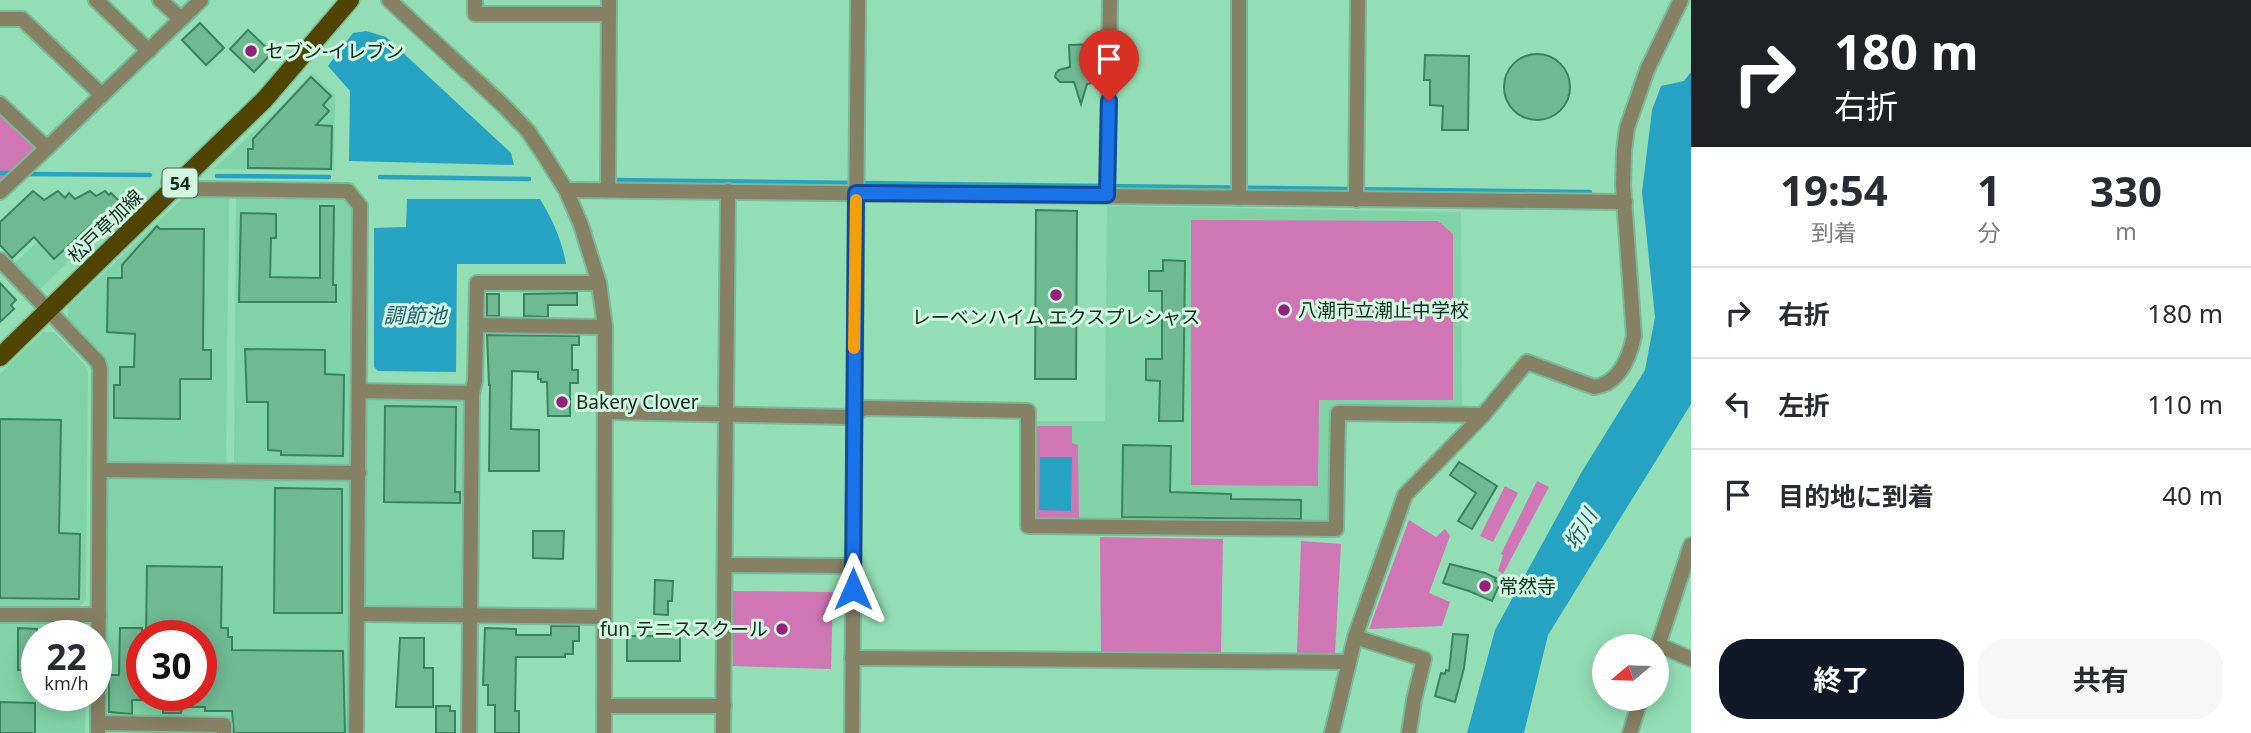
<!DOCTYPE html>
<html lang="ja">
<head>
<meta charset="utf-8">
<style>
	:root { --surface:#fff; --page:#f7f7f7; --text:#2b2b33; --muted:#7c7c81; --line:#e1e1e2; --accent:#111827 }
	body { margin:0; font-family:"Noto Sans","Noto Sans JP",sans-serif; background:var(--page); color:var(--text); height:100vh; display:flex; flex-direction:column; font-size:26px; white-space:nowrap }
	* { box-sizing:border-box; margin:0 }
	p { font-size:23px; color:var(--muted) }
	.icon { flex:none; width:38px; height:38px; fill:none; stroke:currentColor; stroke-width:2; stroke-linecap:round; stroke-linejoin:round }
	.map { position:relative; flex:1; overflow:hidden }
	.details { display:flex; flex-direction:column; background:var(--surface); width:560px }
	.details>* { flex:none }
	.banner { background:#202124; color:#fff; overflow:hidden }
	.needle { width:46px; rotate:251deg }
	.controls { position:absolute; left:1592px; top:634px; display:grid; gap:14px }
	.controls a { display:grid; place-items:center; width:77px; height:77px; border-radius:50%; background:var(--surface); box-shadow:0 4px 18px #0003; font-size:35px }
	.speed { position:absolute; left:21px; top:620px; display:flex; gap:14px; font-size:35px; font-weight:700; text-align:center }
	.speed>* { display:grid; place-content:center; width:91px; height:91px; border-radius:50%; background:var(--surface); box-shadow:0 4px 18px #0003; line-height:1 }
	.speed small { font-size:18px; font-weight:400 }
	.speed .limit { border:10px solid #d22; background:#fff; color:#111 }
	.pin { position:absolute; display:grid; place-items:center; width:60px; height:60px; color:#fff; margin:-72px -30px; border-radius:50% 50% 50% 0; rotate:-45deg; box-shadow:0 0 7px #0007 }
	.pin .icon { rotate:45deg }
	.me { position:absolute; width:77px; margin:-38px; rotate:0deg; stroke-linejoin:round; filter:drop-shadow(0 0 5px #0008) }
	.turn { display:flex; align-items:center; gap:24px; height:147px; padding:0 28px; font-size:32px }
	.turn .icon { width:91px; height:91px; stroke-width:2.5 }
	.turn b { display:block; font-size:49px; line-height:60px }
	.eta { display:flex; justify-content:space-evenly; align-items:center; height:119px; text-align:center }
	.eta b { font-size:42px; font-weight:700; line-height:49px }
	.button { display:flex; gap:14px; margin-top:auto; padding:14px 28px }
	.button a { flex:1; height:80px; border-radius:28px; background:var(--accent); color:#fff; font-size:28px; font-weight:700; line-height:80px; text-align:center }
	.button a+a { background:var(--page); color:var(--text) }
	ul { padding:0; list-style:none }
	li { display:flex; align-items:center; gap:21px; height:91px; padding:0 28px; border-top:2px solid var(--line) }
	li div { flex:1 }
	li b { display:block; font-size:26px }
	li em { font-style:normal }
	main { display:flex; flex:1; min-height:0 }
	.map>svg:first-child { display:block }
	.built { fill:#80d3a6; fill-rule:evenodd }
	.green { fill:#d176b5 }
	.water { fill:#26a3c2 }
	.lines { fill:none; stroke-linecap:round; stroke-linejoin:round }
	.stream { stroke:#26a3c2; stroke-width:4.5 }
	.building { fill:#70ba92; stroke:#39835e; stroke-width:2 }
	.minor-casing { stroke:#78ba96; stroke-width:18 }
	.tertiary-casing { stroke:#78ba96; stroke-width:18 }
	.primary-casing { stroke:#78ba96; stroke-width:21 }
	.minor { stroke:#868164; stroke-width:14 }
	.tertiary { stroke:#868164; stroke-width:14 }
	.primary { stroke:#4f4501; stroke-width:18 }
	.route-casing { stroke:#114b97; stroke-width:18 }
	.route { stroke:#1a73e8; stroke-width:12 }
	.slow { stroke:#f59e0b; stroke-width:12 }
	.poi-dot { fill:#961f7b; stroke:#d2f6e0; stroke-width:2.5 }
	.labels { text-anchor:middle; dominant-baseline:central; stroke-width:6; stroke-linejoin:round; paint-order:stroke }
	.shield { fill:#d2f6e0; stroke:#476857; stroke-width:2 }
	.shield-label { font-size:18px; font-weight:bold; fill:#0c2b1c }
	.poi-label { font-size:19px; fill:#0c2b1c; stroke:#d2f6e0; text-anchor:start }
	.street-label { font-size:19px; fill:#0c2b1c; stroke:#d2f6e0 }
	.water-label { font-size:21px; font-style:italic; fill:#205e6f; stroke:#d2f6e0 }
</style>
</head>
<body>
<main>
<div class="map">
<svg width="1691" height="733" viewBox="0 0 1691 733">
	<rect width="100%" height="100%" fill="#93deb5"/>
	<g class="built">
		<polygon points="312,73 335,95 334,171 214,169 280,107"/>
		<polygon points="184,197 229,198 226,463 108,462 108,361 68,319 68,307"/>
		<polygon points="236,198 352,199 350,465 234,463"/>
		<polygon points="1107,206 1461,212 1462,408 1331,408 1330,522 1326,525 1038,522 1034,424 1039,421 1105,421"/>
		<polygon points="71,210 95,235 40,289 15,263"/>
		<polygon points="43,332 54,332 85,365 88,372 86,600 79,607 0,606 0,374"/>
		<polygon points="367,399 465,400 464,608 365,607"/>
		<path d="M108,479l242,3 -2,251h-118v-15l-125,-1zM142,635h59v60h-59z"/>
		<polygon points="0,624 79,625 86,633 86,635 37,635 37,695 86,695 85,733 0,733"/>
	</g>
	<g class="green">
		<polygon points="0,114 35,145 35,152 0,185"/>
		<polygon points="1191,220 1438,221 1453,234 1453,400 1319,400 1318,486 1191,485"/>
		<polygon points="1033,426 1072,426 1072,443 1078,445 1079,521 1036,522 1032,515"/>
		<polygon points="1537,481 1549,487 1503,574 1498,571 1503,555 1501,554"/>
		<polygon points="1505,486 1518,493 1493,542 1480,536"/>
		<polygon points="1409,520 1436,537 1445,529 1450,536 1429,593 1450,602 1442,626 1369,629"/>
		<polygon points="1100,537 1223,539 1221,654 1101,652"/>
		<polygon points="1301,541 1341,544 1335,654 1297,654"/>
		<polygon points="733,591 833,592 831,669 733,666"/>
	</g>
	<g class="water">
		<polygon points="366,31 386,37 511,153 514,165 349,161 350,91 328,66 353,33"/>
		<polygon points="1691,72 1691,404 1548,635 1524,733 1467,733 1495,630 1581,473 1645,370 1655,317 1642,192 1652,110 1661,86 1684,81"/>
		<path d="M407,199h133c12,20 22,41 26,65h-109l-1,108 -78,-1 -4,-4v-139l32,-1z"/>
		<polygon points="1040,457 1072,457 1071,511 1039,510"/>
	</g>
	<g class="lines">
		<g class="stream">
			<polyline points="0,173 13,173"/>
			<polyline points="25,174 150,175"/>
			<polyline points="217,176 329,177"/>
			<polyline points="380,177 529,179"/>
			<polyline points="613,180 1590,192"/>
		</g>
	</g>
	<g class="building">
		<polygon points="200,23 224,48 206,65 182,40"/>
		<polygon points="248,30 272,53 254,72 230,49"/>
		<polygon points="1100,44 1100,52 1083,60 1099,76 1096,82 1087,84 1081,104 1074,82 1060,82 1055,77 1056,73 1059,70 1070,67 1069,45"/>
		<circle cx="1537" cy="87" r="33"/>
		<polygon points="1425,55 1469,56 1468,130 1442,130 1443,106 1430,105 1430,80 1424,80"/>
		<polygon points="311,77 331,96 323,105 329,111 316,125 332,126 331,169 248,168 248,149 253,149 253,139"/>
		<polygon points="33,191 44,200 58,191 65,198 69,193 75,199 90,191 96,196 105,191 109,195 111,193 122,204 109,217 104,216 92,228 90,226 54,259 34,237 12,258 0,245 0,222"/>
		<polygon points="320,206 334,206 333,285 336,285 336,302 239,302 241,213 276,214 276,238 271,238 270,277 320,278"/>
		<polygon points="1036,210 1077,211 1076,379 1035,379"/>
		<polygon points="157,226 160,229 204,229 203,350 211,350 211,379 180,379 180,419 114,418 114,385 120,385 120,367 134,367 135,334 107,332 108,278 122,278 122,265"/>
		<polygon points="1163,260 1185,261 1183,421 1159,421 1160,381 1146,380 1146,359 1162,359 1162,291 1149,291 1149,271 1163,271"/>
		<polygon points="0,283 16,300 11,305 14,309 0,322"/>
		<polygon points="577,293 577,305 548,305 548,317 524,316 524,294"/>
		<rect x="487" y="294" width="12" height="22"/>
		<polygon points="487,335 579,336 579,345 572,345 572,370 578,370 578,383 570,383 570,416 548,416 547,382 541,382 541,379 538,379 538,372 512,371 511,429 539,430 539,471 489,471 490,385 489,385"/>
		<polygon points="245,349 325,350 325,374 344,375 343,456 281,455 281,451 268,450 268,402 247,402"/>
		<polygon points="385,406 456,407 455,492 460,492 460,503 384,502"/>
		<polygon points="0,419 61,420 59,533 80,534 79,599 0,598"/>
		<polygon points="1123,445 1171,446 1170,492 1231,494 1231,499 1301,500 1301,519 1122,517"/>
		<polygon points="1459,462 1497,486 1472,529 1458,521 1476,493 1450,475"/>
		<polygon points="275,488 342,489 342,613 274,613"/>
		<polygon points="533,531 564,531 563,559 533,558"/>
		<polygon points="1450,564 1485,573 1496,578 1495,581 1500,583 1492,601 1469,591 1443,583"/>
		<polygon points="147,566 222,567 221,628 228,628 228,637 232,637 232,650 343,651 345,733 234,733 232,711 205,711 205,707 182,707 181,713 163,713 163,695 201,695 201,635 146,635"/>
		<polygon points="655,580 673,581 672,601 668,601 668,615 654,614"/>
		<polygon points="551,626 579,626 579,641 573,641 573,654 565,654 565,657 516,657 515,711 519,711 519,733 495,733 495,705 488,705 488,685 483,685 485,628 516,629 516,635 551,635"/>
		<polygon points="18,628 37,629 37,670 18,670"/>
		<polygon points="120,628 142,628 142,700 132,700 132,714 109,712 109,675 119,675"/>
		<polygon points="1453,634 1468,635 1464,668 1455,702 1435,696 1441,673 1445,674 1446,670 1449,671"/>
		<rect x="627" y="636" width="53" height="25"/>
		<polygon points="400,638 424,638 424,668 433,668 433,707 396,707"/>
		<polygon points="0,702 35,703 35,733 0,733"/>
		<polygon points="436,706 450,706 450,711 455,711 455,733 436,733"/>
	</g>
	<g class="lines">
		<defs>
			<g id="minor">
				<polyline points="96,0 149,51"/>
				<polyline points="160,0 181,19"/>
				<polyline points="475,0 475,14 609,14"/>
				<polyline points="0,19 22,19 102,95"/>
				<polyline points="0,104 47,148 201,0"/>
				<polyline points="169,183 175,188 186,189 348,191 360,206 356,733"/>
				<polyline points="566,190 1625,202"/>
				<polyline points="608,190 609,0"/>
				<polyline points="0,192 47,148"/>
				<polyline points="1107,195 1110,0"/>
				<polyline points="1239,198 1239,0"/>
				<polyline points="1356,200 1358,0"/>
				<polyline points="0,260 98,362 100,369 98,733"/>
				<polyline points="476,325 605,327"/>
				<polyline points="359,391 472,393"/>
				<polyline points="606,412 846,417 865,408 1028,411 1028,526 1336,529 1338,413 1483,415"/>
				<polyline points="100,470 359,473"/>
				<polyline points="725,565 853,566"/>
				<polyline points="357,614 604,617"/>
				<polyline points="0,615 99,615"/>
				<polyline points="1355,637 1424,659 1414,700 1409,733"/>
				<polyline points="1659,645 1691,659"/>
				<polyline points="1657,649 1691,545"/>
				<polyline points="852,658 1349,662"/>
				<polyline points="604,706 724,706"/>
				<polyline points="98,723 224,725 224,733"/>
				<polyline points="469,733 472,393 475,381 477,283 599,283"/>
				<polyline points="723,733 728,191"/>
				<polyline points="852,733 858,0"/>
				<path d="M1332,733l23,-96 50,-142 78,-80 44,-53 67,25c25,-3 35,-28 40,-51l-11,-151 1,-34 3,-23 20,-58 34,-70"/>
				<polyline points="1630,733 1641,698"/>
			</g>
			<polyline id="tertiary" points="389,0 504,106 528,131 546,158 566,190 581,225 599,283 605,327 604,733"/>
			<polyline id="primary" points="0,357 265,99 350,0"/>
		</defs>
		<use href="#minor" class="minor-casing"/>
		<use href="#tertiary" class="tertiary-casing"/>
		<use href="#primary" class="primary-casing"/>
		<use href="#minor" class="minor"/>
		<use href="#tertiary" class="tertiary"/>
		<use href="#primary" class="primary"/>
	</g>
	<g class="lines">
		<defs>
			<polyline id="route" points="853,589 856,193 1107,195 1109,101"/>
		</defs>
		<use href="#route" class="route-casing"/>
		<use href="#route" class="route"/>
		<polyline class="slow" points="854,348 856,200"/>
	</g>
	<g class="poi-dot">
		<circle cx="251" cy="51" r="7"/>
		<circle cx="1056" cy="295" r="7"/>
		<circle cx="1284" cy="310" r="7"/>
		<circle cx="562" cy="402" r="7"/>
		<circle cx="1485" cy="586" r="7"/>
		<circle cx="782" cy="629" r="7"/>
	</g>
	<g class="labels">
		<rect class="shield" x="162.5" y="168.5" width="35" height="29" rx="5"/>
		<g class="shield-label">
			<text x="180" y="183">54</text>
		</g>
		<g class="poi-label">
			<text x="265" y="51">セブン-イレブン</text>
			<text x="1298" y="310">八潮市立潮止中学校</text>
			<text x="1056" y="317" text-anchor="middle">レーベンハイム エクスプレシャス</text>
			<text x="576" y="402">Bakery Clover</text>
			<text x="1499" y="586">常然寺</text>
			<text x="768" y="629" text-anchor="end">fun テニススクール</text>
		</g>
		<g class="street-label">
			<text transform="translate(105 226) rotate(-44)">松戸草加線</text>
		</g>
		<g class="water-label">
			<text x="415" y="315">調節池</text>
			<text transform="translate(1580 529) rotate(-59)">垳川</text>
		</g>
	</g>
</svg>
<div class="controls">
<a><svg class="needle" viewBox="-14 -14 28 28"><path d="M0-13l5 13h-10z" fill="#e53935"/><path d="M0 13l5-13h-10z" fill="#7c7c81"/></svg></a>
</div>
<div class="speed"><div>22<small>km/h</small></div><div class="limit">30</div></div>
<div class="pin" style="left:1109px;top:101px;background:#d93025"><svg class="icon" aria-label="arrive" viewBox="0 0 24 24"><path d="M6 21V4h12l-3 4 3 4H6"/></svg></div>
<svg class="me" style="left:853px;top:589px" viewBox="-20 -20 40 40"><path d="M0-17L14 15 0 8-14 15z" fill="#1a73e8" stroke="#fff" stroke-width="4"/></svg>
</div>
<section class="details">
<div class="banner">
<div class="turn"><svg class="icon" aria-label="right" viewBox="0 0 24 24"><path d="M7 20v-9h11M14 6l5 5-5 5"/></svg><div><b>180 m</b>右折</div></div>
</div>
<div class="eta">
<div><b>19:54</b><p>到着</p></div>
<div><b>1</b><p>分</p></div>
<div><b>330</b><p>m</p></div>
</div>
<ul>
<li><svg class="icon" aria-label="right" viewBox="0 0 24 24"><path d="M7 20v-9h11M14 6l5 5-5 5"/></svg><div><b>右折</b></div><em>180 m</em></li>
<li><svg class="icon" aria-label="left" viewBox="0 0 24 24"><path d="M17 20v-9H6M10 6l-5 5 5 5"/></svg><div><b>左折</b></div><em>110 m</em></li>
<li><svg class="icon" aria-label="arrive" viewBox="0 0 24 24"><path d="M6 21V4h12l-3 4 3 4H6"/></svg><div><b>目的地に到着</b></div><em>40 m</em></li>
</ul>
<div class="button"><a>終了</a><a>共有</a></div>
</section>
</main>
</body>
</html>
